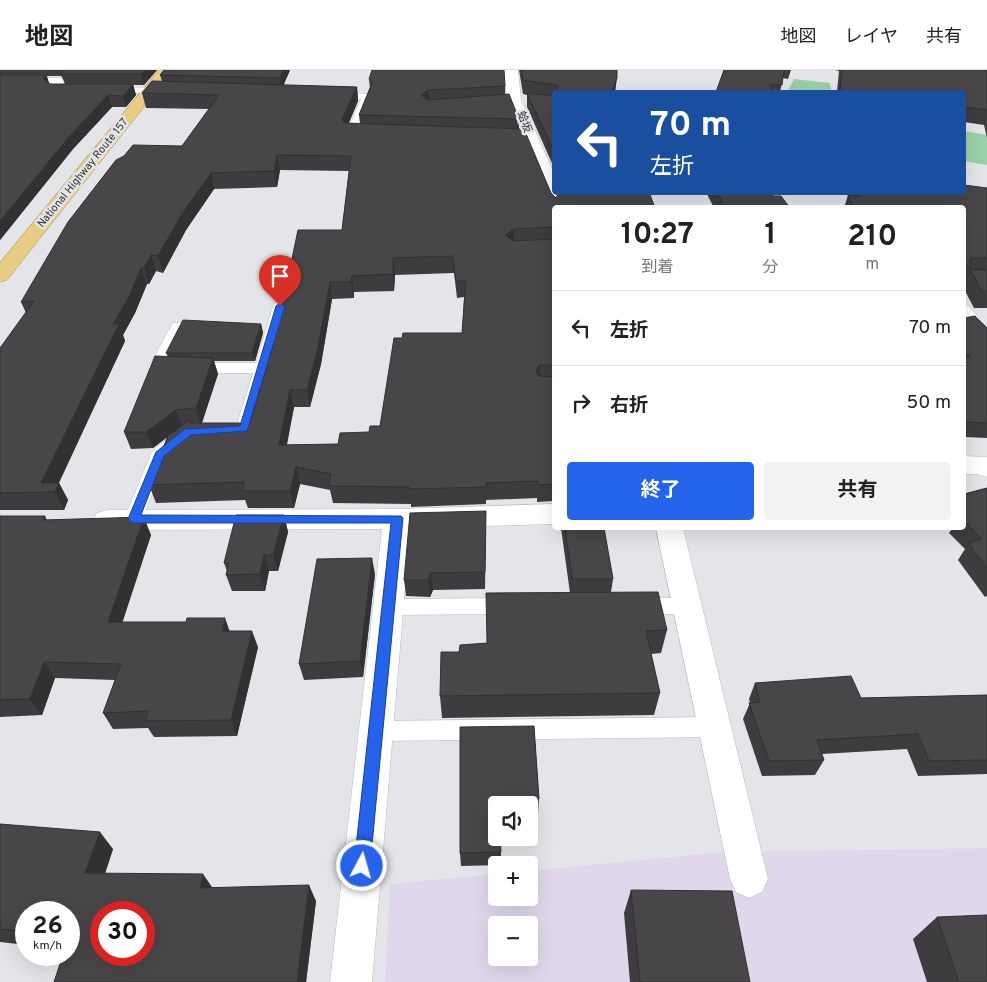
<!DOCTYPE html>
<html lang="ja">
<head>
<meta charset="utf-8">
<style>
	:root { --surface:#fff; --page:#f2f2f2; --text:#222; --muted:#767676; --line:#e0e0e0; --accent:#2563eb }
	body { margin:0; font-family:Overpass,"Noto Sans JP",sans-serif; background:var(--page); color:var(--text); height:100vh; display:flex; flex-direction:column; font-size:19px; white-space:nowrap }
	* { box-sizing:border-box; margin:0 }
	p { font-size:16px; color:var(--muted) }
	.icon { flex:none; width:28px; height:28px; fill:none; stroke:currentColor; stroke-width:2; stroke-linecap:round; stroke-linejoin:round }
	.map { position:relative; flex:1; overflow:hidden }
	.details { position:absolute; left:552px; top:135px; width:414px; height:325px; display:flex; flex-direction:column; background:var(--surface); border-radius:5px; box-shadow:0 5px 20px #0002 }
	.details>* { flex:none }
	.guide { position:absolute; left:552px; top:20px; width:414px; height:105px; border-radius:5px; box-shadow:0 5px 20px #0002; background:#1a4fa0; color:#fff; overflow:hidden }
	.fabs { position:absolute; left:488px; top:726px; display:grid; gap:10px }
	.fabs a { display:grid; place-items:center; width:50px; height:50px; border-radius:5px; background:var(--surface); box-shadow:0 5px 20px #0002; font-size:25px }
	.speed { position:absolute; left:15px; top:831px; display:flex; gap:10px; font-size:25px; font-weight:700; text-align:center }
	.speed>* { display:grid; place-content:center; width:65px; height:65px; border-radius:50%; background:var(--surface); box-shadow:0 5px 20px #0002; line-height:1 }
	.speed small { font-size:12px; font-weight:400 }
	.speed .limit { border:8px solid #d22; background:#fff; color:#111 }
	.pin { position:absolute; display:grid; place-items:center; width:42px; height:42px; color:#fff; margin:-51px -21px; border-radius:50% 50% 50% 0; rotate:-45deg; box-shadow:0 0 5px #0007 }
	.pin .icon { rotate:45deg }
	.me { position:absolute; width:55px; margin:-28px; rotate:6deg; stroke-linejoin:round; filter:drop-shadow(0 0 4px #0008) }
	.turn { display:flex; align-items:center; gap:18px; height:105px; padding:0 15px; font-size:22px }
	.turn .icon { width:65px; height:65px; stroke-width:2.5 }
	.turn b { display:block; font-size:35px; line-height:42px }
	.eta { display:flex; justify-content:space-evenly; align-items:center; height:85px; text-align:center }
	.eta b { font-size:30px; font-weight:700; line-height:35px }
	.cta { display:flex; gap:10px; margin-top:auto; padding:10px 15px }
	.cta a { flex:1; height:58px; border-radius:5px; background:var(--accent); color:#fff; font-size:20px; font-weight:700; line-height:58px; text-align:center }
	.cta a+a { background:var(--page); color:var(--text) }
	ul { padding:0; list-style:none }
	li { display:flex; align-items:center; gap:15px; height:75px; padding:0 15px; border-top:1px solid var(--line) }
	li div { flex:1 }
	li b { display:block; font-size:19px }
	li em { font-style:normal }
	header { display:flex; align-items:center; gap:30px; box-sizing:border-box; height:70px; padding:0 25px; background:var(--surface); border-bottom:1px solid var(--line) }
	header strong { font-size:24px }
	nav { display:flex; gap:28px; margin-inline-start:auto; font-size:18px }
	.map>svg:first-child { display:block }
	.education { fill:#e0d7ec; fill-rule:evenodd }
	.green { fill:#99d0a7 }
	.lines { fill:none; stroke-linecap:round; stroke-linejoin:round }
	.lane-casing { stroke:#b9babd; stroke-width:1 }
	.street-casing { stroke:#b9babd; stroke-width:1 }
	.highway-casing { stroke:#a89767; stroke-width:1 }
	.lane { fill:#fff; fill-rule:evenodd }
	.street { fill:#fff; fill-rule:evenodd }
	.highway { fill:#e7cc82; fill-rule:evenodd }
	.wall { fill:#3e3c3e; fill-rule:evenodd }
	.shaded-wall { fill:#323132 }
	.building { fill:#484648; stroke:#323132; fill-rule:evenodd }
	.route { fill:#2563eb; stroke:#184099 }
	.labels { text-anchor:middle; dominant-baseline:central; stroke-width:5; stroke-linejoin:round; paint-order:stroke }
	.far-street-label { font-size:11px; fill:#343436; stroke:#e4e5e8 }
</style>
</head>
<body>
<header>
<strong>地図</strong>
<nav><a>地図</a><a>レイヤ</a><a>共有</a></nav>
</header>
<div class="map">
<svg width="987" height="912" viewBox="0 0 987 912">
	<rect width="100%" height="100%" fill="#e4e5e8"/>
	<path class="education" d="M987,778v134h-602l5,-98 106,-10v24h33v-27l195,-19zM496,855h33v33h-33z"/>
	<g class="green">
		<polygon points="794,9 830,13 831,22 787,22"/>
		<polygon points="964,61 987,65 987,95 964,91"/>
	</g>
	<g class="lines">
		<defs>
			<g id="lane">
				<path d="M0,8h61l5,3 -5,6h9l5,3c-6,5 -20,5 -26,0l5,-6h-54z"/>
				<polygon points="110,17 167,18 172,21 167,24 107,22 107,18"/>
				<polygon points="332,22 371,24 372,26 358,61 370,63 371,65 370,67 351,67 346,64 361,29 328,27 327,25"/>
				<polygon points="280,232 285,233 287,236 250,363 226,366 220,364 218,360 220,356 237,354 253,303 156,303 151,301 148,298 171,256 173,253 183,253 185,256 166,293 256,293 273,236 275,233"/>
				<polygon points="964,235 969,236 987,258 987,271 982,270 964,248"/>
				<path d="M181,362l6,2 2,4 -22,19 -27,67 -7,2 -7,-2 -2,-5 27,-65c6,-9 20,-19 30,-22z"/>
				<polygon points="512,528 519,530 522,536 519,542 512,544 388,545 381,543 378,537 381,531 388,529"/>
				<polygon points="637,528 687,528 694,530 697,536 694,542 687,544 637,544 630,542 627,536 630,530"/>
				<polygon points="715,647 723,650 726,657 723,664 715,667 376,671 368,668 365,661 368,654 376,651"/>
			</g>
			<g id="street">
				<polygon points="504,0 518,0 521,30 555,105 555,122 563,122 570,138 555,138 555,142 552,138 507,30"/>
				<polygon points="964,386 987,387 987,407 977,404 964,404"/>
				<polygon points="555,434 555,454 410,458 372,912 330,912 382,459 107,460 97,457 93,450 97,443 107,440 397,439"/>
				<polygon points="656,458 683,458 768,809 762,822 749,828 736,822 730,809"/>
			</g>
			<polygon id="highway" points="159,0 173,0 7,210 0,212 0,193"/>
		</defs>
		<use href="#lane" class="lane-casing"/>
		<use href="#street" class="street-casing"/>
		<use href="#highway" class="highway-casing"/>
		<use href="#lane" class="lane"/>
		<use href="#street" class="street"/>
		<use href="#highway" class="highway"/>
	</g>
	<g class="wall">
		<path d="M0,0h157l-13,15h-11l3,10 -10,12h-14l-39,42 -73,91zM47,6h14l1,1 3,7h-15l-1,-1z"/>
		<path d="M164,0h126l-7,15 74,2 1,14 -9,22 11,1 -1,-9 11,-27 -1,-9 136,7v9l14,24v10l32,64 5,5 10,-4 -1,-2h84l-94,16v293l-18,1v-4l-51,2v4l-75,3v-3l-78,-1 -3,-13 -30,-6 -6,24h-46l-3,-8 -89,3 -7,-18 18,-48 -14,11 -22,1 -7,-17 44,-75 -2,-4 95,-29 2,9 -8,28h-41l4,13 -16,49h48l20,-69 -2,-8 12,-30 62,-86 7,-59 -69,-1 -3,17 -63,2 -28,41 -23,43 -7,-2 -7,13h-2l-12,29 -12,22 2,6 -66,142 9,17 -4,10h-64v-162l26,-35 -5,-11 161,-156 27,-37 -63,-1 -4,-15 20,-12 -2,-6zM454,203l3,25 7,-1 -2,36 -60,5 -22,88 -11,6 -31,12 -51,1 7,-38h16l11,-43 11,-65 22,-1v-6l40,-1 1,-16z"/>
		<polygon points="519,0 617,0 615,22 555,22 555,100 527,37 527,25 523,24"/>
		<polygon points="724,0 791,0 788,9 783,8 780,22 716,22"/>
		<polygon points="835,0 987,0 987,68 984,55 964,52 964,22 837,22 839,1"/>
		<polygon points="987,118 987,238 974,238 964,219 964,138 844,138 848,125 854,126 855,122 906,122 907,124 912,124 911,122 964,122"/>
		<polygon points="706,122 770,122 773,126 790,138 714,138"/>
		<polygon points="964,248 987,258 987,368 964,367"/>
		<polygon points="987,418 987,526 985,527 958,490 965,479 949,463 952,459 950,458 964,458 964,424"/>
		<polygon points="284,445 288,462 278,501 269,501 265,521 232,521 226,505 227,501 224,493"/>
		<polygon points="45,446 47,450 151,465 122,552 230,561 258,577 237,666 154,667 148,658 113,659 103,643 115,610 55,608 42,645 0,647 0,447"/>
		<polygon points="486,458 485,519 433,520 430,527 406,526 404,510"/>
		<polygon points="561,458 604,458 613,509 611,522 667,560 661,583 651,584 660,623 654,645 442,648 440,626 459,582 487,573 570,523"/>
		<polygon points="375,504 363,607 304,610 299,594"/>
		<polygon points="755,613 861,628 987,625 987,704 918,706 907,679 822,684 824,690 815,705 762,706 743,649 750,633 749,629"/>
		<polygon points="534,656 539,729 538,743 529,744 529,735 496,735 501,782 501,795 461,796 460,783"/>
		<polygon points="0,754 113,779 105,803 316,831 306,912 54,912 69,885 69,842 26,842 26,875 0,872"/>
		<polygon points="631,820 750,912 630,912 624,843"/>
		<polygon points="937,847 987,912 927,912 913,869"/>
	</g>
	<g class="shaded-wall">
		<polygon points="145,0 157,0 144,15 141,4"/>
		<polygon points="283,0 290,0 282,19 280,8"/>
		<polygon points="46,5 50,16 43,9"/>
		<polygon points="617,8 615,22 612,22"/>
		<polygon points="133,14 136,25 126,37 123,26"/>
		<polygon points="357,17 358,31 344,63 342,49"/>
		<polygon points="428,20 429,34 421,25"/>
		<polygon points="108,25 112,37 73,79 0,170 0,151 69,67"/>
		<polygon points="277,85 280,100 277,117 274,101"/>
		<polygon points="211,103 214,119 186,160 163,203 158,186 182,144"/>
		<polygon points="514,159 514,175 505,165"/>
		<polygon points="151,185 156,201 149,214 144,198"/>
		<polygon points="393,188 395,205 394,221 393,204"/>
		<polygon points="141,198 147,214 135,243 123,265 125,271 54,422 41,413 113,254"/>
		<polygon points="352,206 354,222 354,228 351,212"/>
		<polygon points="330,212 332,229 321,294 310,337 307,320"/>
		<polygon points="261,254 263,263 255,291 252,283"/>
		<polygon points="213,288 218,304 201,355 196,338"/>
		<polygon points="540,295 539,312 536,300"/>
		<polygon points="290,320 294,337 283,392 279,375"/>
		<polygon points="176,340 182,356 153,378 146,362"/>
		<polygon points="296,397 300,414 294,438 290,421"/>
		<polygon points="59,413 68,430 64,440 55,422"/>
		<polygon points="284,445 288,462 278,501 273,485"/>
		<polygon points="144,447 151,465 117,569 108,552"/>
		<polygon points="264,485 269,501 265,521 260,504"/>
		<polygon points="372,488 375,504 363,607 360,591"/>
		<polygon points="431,503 433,520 430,527 428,510"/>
		<polygon points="225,548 231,565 222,561"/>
		<polygon points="252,561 258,577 237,666 231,650"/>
		<polygon points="44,592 55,608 42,645 30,629"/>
		<polygon points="100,762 113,779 100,819 85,803"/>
		<polygon points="203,804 214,820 200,818"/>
		<polygon points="309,815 316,831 306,912 297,912"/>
	</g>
	<g class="building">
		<polygon points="64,0 145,0 141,4 61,4"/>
		<polygon points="164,0 283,0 280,8 160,5"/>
		<polygon points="372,0 504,0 505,16 428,20 421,25 428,30 509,24 519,49 359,45 372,13 369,9"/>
		<polygon points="522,0 617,0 617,8 612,22 558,22 557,15 523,10"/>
		<polygon points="724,0 784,0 782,15 771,14 771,22 716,22"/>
		<polygon points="842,0 987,0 987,40 964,37 964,22 863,22 840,20"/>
		<polygon points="0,5 46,5 43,9 50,14 133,14 123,26 108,25 69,67 0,151"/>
		<path d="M152,11l205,6 -15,32 3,4 179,6 27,64 5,5 2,-4h13l1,-2h7v2h41l1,-2h28l6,16h-100v19l-41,2 -9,6 9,6 41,-2v126h-15l-4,5 2,6 17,1v107l-17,1v-4l-52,2v4l-77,2v-2l-80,-1 2,-12 -35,-7 -6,24h-48l2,-9 -95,3 19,-49 20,-15h3l-1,2h60l23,-77h-5l9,-30h3l18,-86h44l9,-74 -74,-1 -3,16 -63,2 -29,41 -24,42 -7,-1 -7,13h-3l-12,29 -16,27h6l-78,159h18l-4,9 -55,1v-145l34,-47 -13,1 47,-80 48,-62 8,-4 9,-11 49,1 37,-51 -77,-2zM453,186l3,25h10l-4,52h-59l-1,5h-8l-14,88h-10l-1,6 -29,1 -2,11 -59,1 11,-55h17l11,-43 12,-65h21l1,-6 41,-2v-16z"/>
		<polygon points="527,23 555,26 555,83"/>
		<polygon points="964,115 987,118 987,188 971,188 969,190 971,199 987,200 987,221 982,221 964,189 964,138 854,138 848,125 861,126 859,122 906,122 907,124 926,124 926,122 964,122"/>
		<polygon points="717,122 770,122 773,126 781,126 790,138 725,138"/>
		<polygon points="975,246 987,258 987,353 964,352 964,287 970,287 964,281 964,248"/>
		<polygon points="183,250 261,254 252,283 166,283"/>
		<polygon points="155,286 213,288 196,338 176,340 146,362 124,362"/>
		<polygon points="987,418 987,498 968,473 982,469 964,451 964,424"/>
		<polygon points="486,441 485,502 431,503 428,510 404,510 410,443"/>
		<polygon points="236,445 284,445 273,485 264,485 260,504 226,505 229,493 224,493"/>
		<polygon points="0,446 45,446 43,450 144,447 108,552 186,552 187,548 225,548 222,561 252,561 231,650 145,651 148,641 103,643 121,594 44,592 30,629 0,630"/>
		<polygon points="565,458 604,458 613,509 572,509"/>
		<polygon points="372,488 360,591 299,594 317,489"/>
		<polygon points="658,522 667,560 646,561 660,623 440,626 441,582 459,582 460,575 487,573 486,523"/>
		<polygon points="851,606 861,628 987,625 987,690 929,691 918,664 817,670 824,690 769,691 749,633 760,632 755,613"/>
		<polygon points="534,656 539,729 498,731 499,735 496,735 496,768 500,768 501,782 460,783 460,657"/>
		<path d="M0,754l100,8 -15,41 118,1 -3,14 109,-3 -12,97h-243l9,-27h6v-18l3,-11h-3v-14h-43v19l-26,-2zM101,842h43v43h-43z"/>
		<polygon points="631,820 732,821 750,912 640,912"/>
		<polygon points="987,845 987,912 959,912 937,847"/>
	</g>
	<polygon class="route" points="280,233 285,236 247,361 191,365 164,386 141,445 401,446 403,448 370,796 368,802 362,804 357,802 354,796 391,453 133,453 128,449 156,382 185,359 240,356 276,236"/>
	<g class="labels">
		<g class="far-street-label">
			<text transform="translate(524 52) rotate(70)">蛤坂</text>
			<text transform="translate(83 103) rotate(-51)">National Highway Route 157</text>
		</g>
	</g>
</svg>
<div class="fabs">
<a><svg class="icon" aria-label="sound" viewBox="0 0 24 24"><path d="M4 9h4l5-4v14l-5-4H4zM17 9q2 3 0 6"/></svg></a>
<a>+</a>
<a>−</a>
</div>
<div class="speed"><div>26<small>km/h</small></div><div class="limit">30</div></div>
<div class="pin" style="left:280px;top:236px;background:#d93025"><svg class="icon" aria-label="arrive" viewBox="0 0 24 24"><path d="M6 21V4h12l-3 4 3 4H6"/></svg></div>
<svg class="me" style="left:362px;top:796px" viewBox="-20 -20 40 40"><circle r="17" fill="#2563eb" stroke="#fff" stroke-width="3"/><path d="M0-11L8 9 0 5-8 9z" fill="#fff"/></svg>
<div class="guide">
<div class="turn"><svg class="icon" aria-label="left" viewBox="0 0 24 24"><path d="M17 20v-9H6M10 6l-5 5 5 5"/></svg><div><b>70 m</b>左折</div></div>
</div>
<section class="details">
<div class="eta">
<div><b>10:27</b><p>到着</p></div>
<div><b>1</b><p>分</p></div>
<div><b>210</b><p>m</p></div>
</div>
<ul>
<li><svg class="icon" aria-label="left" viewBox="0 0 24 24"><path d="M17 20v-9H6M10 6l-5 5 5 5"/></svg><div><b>左折</b></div><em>70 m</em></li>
<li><svg class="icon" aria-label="right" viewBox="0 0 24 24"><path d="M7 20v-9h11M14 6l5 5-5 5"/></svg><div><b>右折</b></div><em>50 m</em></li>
</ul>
<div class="cta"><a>終了</a><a>共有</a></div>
</section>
</div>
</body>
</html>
